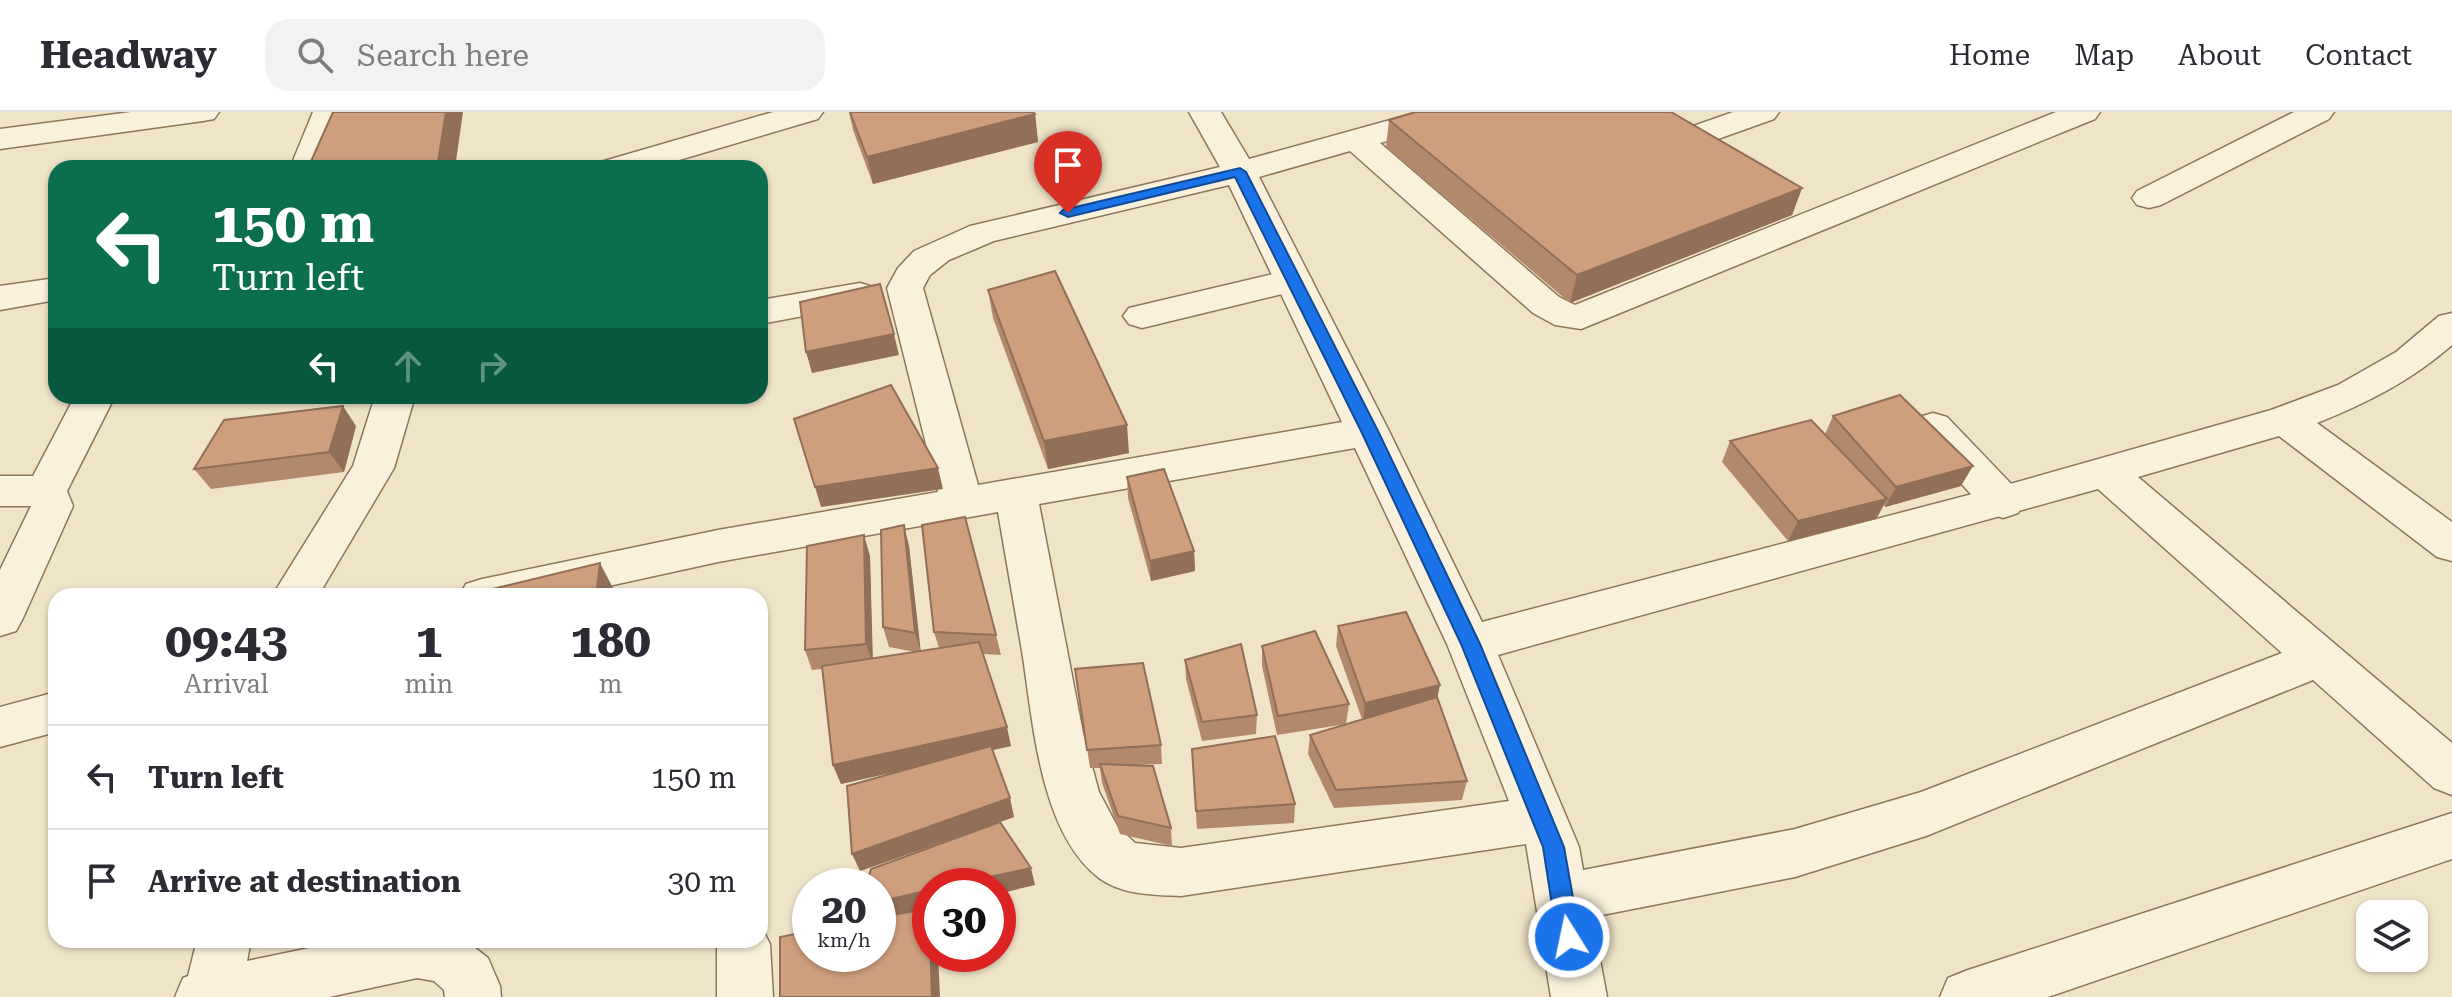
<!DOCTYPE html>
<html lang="en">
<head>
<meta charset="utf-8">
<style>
	:root { --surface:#fff; --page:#f2f2f3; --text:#2b2b33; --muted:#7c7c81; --line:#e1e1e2 }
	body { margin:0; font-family:"Roboto Serif",serif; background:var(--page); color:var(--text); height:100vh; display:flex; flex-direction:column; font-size:30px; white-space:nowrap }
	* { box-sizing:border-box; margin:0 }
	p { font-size:26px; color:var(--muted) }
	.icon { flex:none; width:44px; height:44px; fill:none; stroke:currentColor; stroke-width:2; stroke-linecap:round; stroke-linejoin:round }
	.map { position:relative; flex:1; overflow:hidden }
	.side { position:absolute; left:48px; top:476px; width:720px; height:360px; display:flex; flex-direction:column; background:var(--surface); border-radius:24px; box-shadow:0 2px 6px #0004 }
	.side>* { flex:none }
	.hud { position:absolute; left:48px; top:48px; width:720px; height:244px; border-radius:24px; box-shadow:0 2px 6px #0004; background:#0b6e4f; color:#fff; overflow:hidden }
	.buttons { position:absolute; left:2356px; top:788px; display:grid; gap:16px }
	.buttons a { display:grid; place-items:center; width:72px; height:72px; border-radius:16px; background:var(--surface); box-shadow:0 2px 6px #0004; font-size:40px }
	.speed { position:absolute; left:792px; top:756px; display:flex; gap:16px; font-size:40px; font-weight:700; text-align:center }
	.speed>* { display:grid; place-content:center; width:104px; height:104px; border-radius:50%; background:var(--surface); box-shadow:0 2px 6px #0004; line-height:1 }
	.speed small { font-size:20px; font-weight:400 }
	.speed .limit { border:12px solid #d22; background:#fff; color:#111 }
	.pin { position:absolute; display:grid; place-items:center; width:68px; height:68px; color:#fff; margin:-82px -34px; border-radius:50% 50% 50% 0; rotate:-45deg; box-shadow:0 0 8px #0007 }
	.pin .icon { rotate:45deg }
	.me { position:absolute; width:88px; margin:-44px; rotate:350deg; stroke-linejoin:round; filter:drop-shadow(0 0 6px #0008) }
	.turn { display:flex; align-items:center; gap:28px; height:168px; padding:0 32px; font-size:36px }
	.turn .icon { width:104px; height:104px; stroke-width:2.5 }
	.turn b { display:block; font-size:56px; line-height:68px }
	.lanes { display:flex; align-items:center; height:76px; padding:0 32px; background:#0003; justify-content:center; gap:40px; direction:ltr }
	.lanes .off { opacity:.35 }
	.eta { display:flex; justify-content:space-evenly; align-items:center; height:136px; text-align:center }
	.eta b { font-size:48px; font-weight:700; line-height:56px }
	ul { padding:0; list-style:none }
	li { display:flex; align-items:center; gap:24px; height:104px; padding:0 32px; border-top:2px solid var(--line) }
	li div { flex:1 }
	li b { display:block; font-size:30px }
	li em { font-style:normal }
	header { display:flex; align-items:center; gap:48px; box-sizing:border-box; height:112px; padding:0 40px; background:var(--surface); border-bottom:2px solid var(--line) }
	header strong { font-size:38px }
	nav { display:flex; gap:44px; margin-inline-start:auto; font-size:28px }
	.search { width:560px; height:72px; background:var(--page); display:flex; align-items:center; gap:20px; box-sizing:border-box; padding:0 28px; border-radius:24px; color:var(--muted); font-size:30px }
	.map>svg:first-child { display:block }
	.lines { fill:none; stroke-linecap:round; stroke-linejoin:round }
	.minor-casing { stroke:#8d765c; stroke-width:3 }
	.tertiary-casing { stroke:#8d765c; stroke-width:3 }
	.minor { fill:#faf1dc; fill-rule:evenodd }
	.tertiary { fill:#faf1dc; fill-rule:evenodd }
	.wall { fill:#b2896c }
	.shaded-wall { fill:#916f58 }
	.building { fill:#cf9f7d; stroke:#916f58; stroke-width:2 }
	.route { fill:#1a73e8; stroke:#114b97; stroke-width:2 }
</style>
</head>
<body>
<header>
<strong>Headway</strong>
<div class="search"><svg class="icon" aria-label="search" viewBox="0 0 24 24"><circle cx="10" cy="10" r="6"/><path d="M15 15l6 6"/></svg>Search here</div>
<nav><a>Home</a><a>Map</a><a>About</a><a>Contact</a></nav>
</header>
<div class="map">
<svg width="2452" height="885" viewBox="0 0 2452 885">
	<rect width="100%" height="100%" fill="#f0e4c8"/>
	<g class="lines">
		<defs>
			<g id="minor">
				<polygon points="131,0 219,0 214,7 203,9 0,37 0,17"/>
				<polygon points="313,0 345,0 324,56 290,56"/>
				<path d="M1189,0h32l28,47 170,-47h51l-5,7 -85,24 179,154 16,8 481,-193h44l-5,7 -514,210 -26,-4 -22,-12 -183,-162 -91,26 130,254 93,191 521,-136 268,-76 67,-25 58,-33 43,-36 13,-3v32c-41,36 -85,58 -135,78l135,99v39l-15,-4 -158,-121 -141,41 314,266v52l-18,-7 -121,-108 -387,156 -131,41 -203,40 15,80h-56l-25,-153 -345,52c-27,-1 -59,-1 -82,-18 -60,-46 -66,-159 -77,-227 -8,-47 -16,-93 -24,-139l-280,50 -155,34h-104l7,-12 16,-5 236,-49 220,-38 -51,-204 11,-20 16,-17 56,-25 250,-59zM1229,73l113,237 -364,63 -55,-197 7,-13 19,-15 45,-19zM1355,336l92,196 62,157 -328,47 -46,-5 -18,-17 -18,-34 -16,-59 -44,-229zM2098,377l184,164 -361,139 -126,37 -212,41 -4,-23 -81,-192z"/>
				<polygon points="1733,0 1779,0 1774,7 1690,37 1679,40 1668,37 1663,30 1668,23"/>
				<polygon points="2294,0 2334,0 2329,7 2161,93 2149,96 2137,93 2132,86 2137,79"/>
				<polygon points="860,171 873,175 878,183 873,191 760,212 760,188"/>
				<polygon points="75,284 115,284 67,379 73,394 23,506 16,519 0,524 0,458 31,394 0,394 0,364 33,364"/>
				<polygon points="375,284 415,284 394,356 318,484 272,484 353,354"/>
				<polygon points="56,580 56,620 0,635 0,595"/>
				<polygon points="2452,701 2452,747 2048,885 1940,885 1948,866 1968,858"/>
				<polygon points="760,813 770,832 773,885 717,885 717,828 760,828"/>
				<polygon points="197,828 251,828 247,849 348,828 465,828 488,846 500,874 501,885 445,885 444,878 434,869 417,866 329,885 175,885 183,866 188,864"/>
			</g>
			<g id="tertiary">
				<polygon points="773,0 823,0 818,7 652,56 599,56 604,49"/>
				<polygon points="1294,157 1307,160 1312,168 1307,176 1142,216 1129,212 1123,204 1129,196"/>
				<polygon points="56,166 56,188 0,198 0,174"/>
				<polygon points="1933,301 1947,305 2018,379 2024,390 2018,401 2003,406 1988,401 1919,325 1913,315 1919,305"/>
			</g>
		</defs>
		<use href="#minor" class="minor-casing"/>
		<use href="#tertiary" class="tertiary-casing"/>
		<use href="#minor" class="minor"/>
		<use href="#tertiary" class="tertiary"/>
	</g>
	<g class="wall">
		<polygon points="849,0 1033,0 1035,2 1038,30 873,72 853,18"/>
		<polygon points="1389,8 1802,76 1792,103 1570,191 1386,35"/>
		<polygon points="988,178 1129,341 1048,357 993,206"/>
		<polygon points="1833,304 1961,374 1885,395 1884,393 1876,407 1788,429 1722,350 1730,329 1825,322"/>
		<polygon points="356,314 344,360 211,377 194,357"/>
		<polygon points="1127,365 1194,439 1195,459 1151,469 1128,386"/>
		<polygon points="909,434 920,539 939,536 934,520 996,523 1001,543 983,542 1011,634 993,638 1014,705 860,759 908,657 841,672 833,653 822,557 812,558 805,538 870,444 872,546 915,540 889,535 883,515"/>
		<polygon points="1338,514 1437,587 1467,669 1462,688 1334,696 1308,642 1310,623 1362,607 1336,534"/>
		<polygon points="1262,534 1349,592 1346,612 1277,623 1262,554"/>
		<polygon points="1185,548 1257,603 1256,622 1202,629 1186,567"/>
		<polygon points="1075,557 1161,633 1162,652 1137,653 1171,716 1172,734 1120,722 1102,671 1100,656 1090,656"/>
		<polygon points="1192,637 1295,692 1294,711 1197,717"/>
	</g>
	<g class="shaded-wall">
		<polygon points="446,0 463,0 455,56 437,56"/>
		<polygon points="1035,2 1038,30 873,72 867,45"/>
		<polygon points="1802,76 1792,103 1570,191 1577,163"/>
		<polygon points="894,222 899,243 812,261 806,240"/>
		<polygon points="343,294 356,314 344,360 329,340"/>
		<polygon points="1127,313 1129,341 1048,357 1044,329"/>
		<polygon points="1973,354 1961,374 1885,395 1896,375"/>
		<polygon points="938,356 943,377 821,395 815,375"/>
		<polygon points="1887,387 1876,407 1788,429 1798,409"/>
		<polygon points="904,413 909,434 921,541 915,521"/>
		<polygon points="864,423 870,444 873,551 866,532"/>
		<polygon points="1194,439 1195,459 1151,469 1150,449"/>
		<polygon points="600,451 614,478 614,484 596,484"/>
		<polygon points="1440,573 1436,592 1363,610 1365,591"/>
		<polygon points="1007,615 1011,634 841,672 833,653"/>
		<polygon points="1010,686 1014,705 860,759 852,742"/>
		<polygon points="1031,756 1035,773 998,782 998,774 949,774"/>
		<polygon points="930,778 930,822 878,809 878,790"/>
		<polygon points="931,842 938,842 940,885 932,885"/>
	</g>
	<g class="building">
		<polygon points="333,0 446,0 437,56 308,56"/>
		<polygon points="850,0 1033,0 1035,2 867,45"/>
		<polygon points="1416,0 1671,0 1802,76 1577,163 1389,8"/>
		<polygon points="1055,159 1127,313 1044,329 988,178"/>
		<polygon points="880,172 894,222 806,240 800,190"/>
		<polygon points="891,273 938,356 815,375 794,307"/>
		<polygon points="1900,283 1973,354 1896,375 1833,304"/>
		<polygon points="343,294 329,340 194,357 224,308"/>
		<polygon points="1811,308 1887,387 1798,409 1730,329"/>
		<polygon points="1164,357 1194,439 1150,449 1127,365"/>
		<polygon points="965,405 996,523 934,520 922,413"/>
		<polygon points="904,413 915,521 883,515 881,418"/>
		<polygon points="864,423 866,532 805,538 807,434"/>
		<polygon points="600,451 596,484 463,484"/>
		<polygon points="1406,500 1440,573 1365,591 1338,514"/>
		<polygon points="1315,519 1349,592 1278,604 1262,534"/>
		<polygon points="979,530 1007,615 833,653 822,554"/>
		<polygon points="1241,532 1257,603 1202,610 1185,548"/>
		<polygon points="1143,551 1161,633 1087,638 1075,557"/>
		<polygon points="1437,585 1467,669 1336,678 1310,623"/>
		<polygon points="1275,624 1295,692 1196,699 1192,637"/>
		<polygon points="991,634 1010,686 852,742 847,674"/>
		<polygon points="1100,652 1153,654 1171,716 1118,704"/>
		<polygon points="1000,710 1031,756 949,774 930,774 930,778 878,790 878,774 866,774 871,757"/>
		<polygon points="929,796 932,885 780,885 780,825 810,819 810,842 878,842 878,806"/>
	</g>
	<polygon class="route" points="1240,56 1246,60 1378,319 1480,532 1564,735 1580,825 1577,832 1569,835 1561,832 1557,825 1543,735 1461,532 1361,319 1235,65 1068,105 1060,101 1063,98"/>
</svg>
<div class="buttons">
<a><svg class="icon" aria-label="layers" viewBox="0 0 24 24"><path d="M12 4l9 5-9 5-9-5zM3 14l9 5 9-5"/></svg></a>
</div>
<div class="speed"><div>20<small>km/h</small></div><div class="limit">30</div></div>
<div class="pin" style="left:1068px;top:101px;background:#d93025"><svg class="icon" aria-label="arrive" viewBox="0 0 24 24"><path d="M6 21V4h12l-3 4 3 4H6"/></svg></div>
<svg class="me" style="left:1569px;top:825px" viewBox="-20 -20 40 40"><circle r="17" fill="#1a73e8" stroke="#fff" stroke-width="3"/><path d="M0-11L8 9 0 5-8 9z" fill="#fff"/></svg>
<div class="hud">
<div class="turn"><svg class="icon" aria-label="left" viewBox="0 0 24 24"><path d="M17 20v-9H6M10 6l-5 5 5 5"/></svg><div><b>150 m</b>Turn left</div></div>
<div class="lanes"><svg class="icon" aria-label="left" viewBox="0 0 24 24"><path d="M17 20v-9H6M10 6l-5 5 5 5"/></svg><svg class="icon off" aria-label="ahead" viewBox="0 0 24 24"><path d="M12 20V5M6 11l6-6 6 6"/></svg><svg class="icon off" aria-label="right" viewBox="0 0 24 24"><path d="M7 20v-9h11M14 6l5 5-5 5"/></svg></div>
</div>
<section class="side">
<div class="eta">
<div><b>09:43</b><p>Arrival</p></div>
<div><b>1</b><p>min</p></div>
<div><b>180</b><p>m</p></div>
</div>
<ul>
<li><svg class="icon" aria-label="left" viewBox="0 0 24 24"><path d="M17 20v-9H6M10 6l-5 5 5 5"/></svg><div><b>Turn left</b></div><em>150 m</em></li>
<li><svg class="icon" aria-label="arrive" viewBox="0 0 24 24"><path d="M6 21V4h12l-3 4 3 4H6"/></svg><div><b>Arrive at destination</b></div><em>30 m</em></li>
</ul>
</section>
</div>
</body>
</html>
